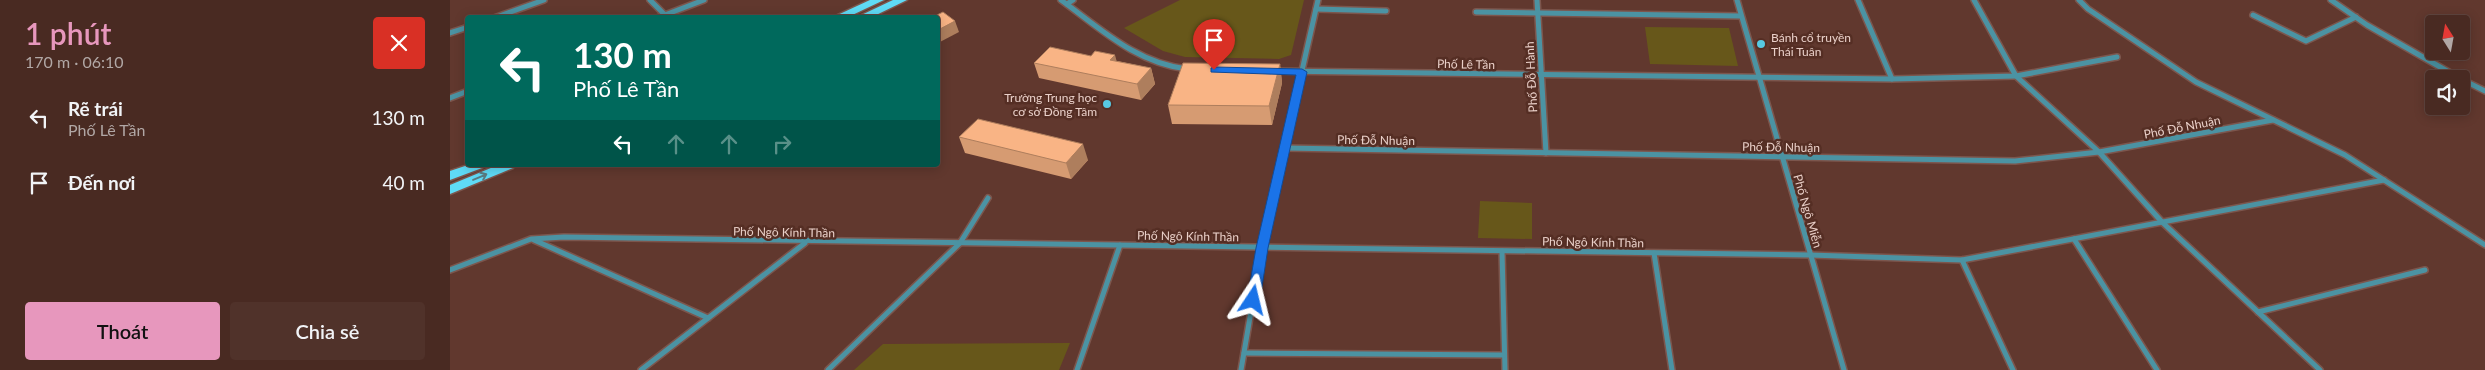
<!DOCTYPE html>
<html lang="vi">
<head>
<meta charset="utf-8">
<style>
	:root { --surface:#492a22; --page:#50322a; --text:#f1f3f6; --muted:#b1a7a5; --line:#614640; --accent:#e797bd }
	body { margin:0; font-family:Lato,sans-serif; background:var(--page); color:var(--text); height:100vh; display:flex; flex-direction:column; font-size:19px; white-space:nowrap }
	* { box-sizing:border-box; margin:0 }
	p { font-size:16px; color:var(--muted) }
	.icon { flex:none; width:28px; height:28px; fill:none; stroke:currentColor; stroke-width:2; stroke-linecap:round; stroke-linejoin:round }
	.map { position:relative; flex:1; overflow:hidden }
	.details { display:flex; flex-direction:column; background:var(--surface); width:450px }
	.details>* { flex:none }
	.top-card { position:absolute; left:15px; top:15px; width:475px; height:152px; border-radius:5px; box-shadow:0 2px 12px #0003,0 0 0 1px var(--line); background:#00695c; color:#fff; overflow:hidden }
	.needle { width:32px; rotate:349deg }
	.fabs { position:absolute; left:1975px; top:15px; display:grid; gap:10px }
	.fabs a { display:grid; place-items:center; width:45px; height:45px; border-radius:5px; background:var(--surface); box-shadow:0 2px 12px #0003,0 0 0 1px var(--line); font-size:25px }
	.pin { position:absolute; display:grid; place-items:center; width:42px; height:42px; color:#fff; margin:-51px -21px; border-radius:50% 50% 50% 0; rotate:-45deg; box-shadow:0 0 5px #0007 }
	.pin .icon { rotate:45deg }
	.me { position:absolute; width:55px; margin:-28px; rotate:10deg; stroke-linejoin:round; filter:drop-shadow(0 0 4px #0008) }
	.turn { display:flex; align-items:center; gap:18px; height:105px; padding:0 25px; font-size:22px }
	.turn .icon { width:65px; height:65px; stroke-width:2.5 }
	.turn b { display:block; font-size:35px; line-height:42px }
	.lanes { display:flex; align-items:center; height:48px; padding:0 25px; background:#0003; justify-content:center; gap:25px; direction:ltr }
	.lanes .off { opacity:.35 }
	.round { display:grid; place-items:center; flex:none; width:52px; height:52px; border-radius:5px; background:var(--page) }
	.head { display:flex; align-items:center; justify-content:space-between; height:85px; padding:0 25px }
	h1 { font-size:30px; font-weight:600; line-height:38px; color:var(--accent) }
	.button { display:flex; gap:10px; margin-top:auto; padding:10px 25px }
	.button a { flex:1; height:58px; border-radius:5px; background:var(--accent); color:#111; font-size:20px; font-weight:600; line-height:58px; text-align:center }
	.button a+a { background:var(--page); color:var(--text) }
	ul { padding:0; list-style:none }
	li { display:flex; align-items:center; gap:15px; height:65px; padding:0 25px }
	li div { flex:1 }
	li b { display:block; font-size:19px }
	li em { font-style:normal }
	main { display:flex; flex:1; min-height:0 }
	.map>svg:first-child { display:block }
	.green { fill:#67571a }
	.lines { fill:none; stroke-linecap:round; stroke-linejoin:round }
	.minor-casing { stroke:#7c564d; stroke-width:8 }
	.primary-casing { stroke:#7c564d; stroke-width:3 }
	.minor { stroke:#4b93a3; stroke-width:5 }
	.primary { fill:#5fdbf6; fill-rule:evenodd }
	.wall { fill:#d69b72 }
	.shaded-wall { fill:#ae7e5d }
	.building { fill:#f9b485; stroke:#ae7e5d }
	.oneway { stroke:#5a7c82 }
	.route { fill:#1a73e8; stroke:#114b97 }
	.poi-dot { fill:#57c9e2; stroke:#552e24; stroke-width:2 }
	.labels { text-anchor:middle; dominant-baseline:central; stroke-width:5; stroke-linejoin:round; paint-order:stroke }
	.poi-label { font-size:12px; fill:#ead0c9; stroke:#552e24; text-anchor:start }
	.street-label { font-size:12px; fill:#ead0c9; stroke:#552e24 }
</style>
</head>
<body>
<main>
<section class="details">
<div class="head"><div><h1>1 phút</h1><p>170 m · 06:10</p></div><a class="round" style="background:#d93025;color:#fff"><svg class="icon" aria-label="close" viewBox="0 0 24 24"><path d="M6 6l12 12M18 6L6 18"/></svg></a></div>
<ul>
<li><svg class="icon" aria-label="left" viewBox="0 0 24 24"><path d="M17 20v-9H6M10 6l-5 5 5 5"/></svg><div><b>Rẽ trái</b><p>Phố Lê Tần</p></div><em>130 m</em></li>
<li><svg class="icon" aria-label="arrive" viewBox="0 0 24 24"><path d="M6 21V4h12l-3 4 3 4H6"/></svg><div><b>Đến nơi</b></div><em>40 m</em></li>
</ul>
<div class="button"><a>Thoát</a><a>Chia sẻ</a></div>
</section>
<div class="map">
<svg width="2035" height="370" viewBox="0 0 2035 370">
	<rect width="100%" height="100%" fill="#61382e"/>
	<g class="green">
		<polygon points="730,0 854,0 841,55 829,59 735,57 713,51 674,28"/>
		<polygon points="1195,27 1279,28 1288,66 1200,64"/>
		<polygon points="1030,201 1082,203 1082,239 1028,238"/>
		<polygon points="620,343 609,370 404,370 433,344"/>
	</g>
	<g class="lines">
		<defs>
			<g id="minor">
				<polyline points="200,0 215,15"/>
				<path d="M611,0c40,29 75,63 126,69"/>
				<polyline points="1087,0 1096,153"/>
				<polyline points="1287,0 1394,370"/>
				<polyline points="1408,0 1442,79"/>
				<polyline points="1524,0 1566,76 1649,152 1712,222 1870,370"/>
				<polyline points="1629,0 1638,9 1746,82 1895,155 2035,245"/>
				<polyline points="1881,0 1917,25 2011,79"/>
				<polyline points="617,4 623,0"/>
				<polyline points="866,9 936,11"/>
				<polyline points="1026,12 1291,16"/>
				<polyline points="1803,15 1856,41 1906,17"/>
				<polyline points="44,18 94,0"/>
				<polyline points="207,18 254,0"/>
				<polyline points="0,33 18,27"/>
				<polyline points="826,71 1442,79 1566,76 1667,57"/>
				<polyline points="2011,79 2035,91"/>
				<polyline points="0,98 18,91"/>
				<polyline points="835,148 1565,161 1649,152 1823,120"/>
				<polyline points="1624,239 1707,370"/>
				<polyline points="84,240 258,318"/>
				<polyline points="1052,251 1055,370"/>
				<polyline points="1204,253 1222,370"/>
				<polyline points="1512,260 1563,370"/>
				<polyline points="0,270 81,239 114,237 1360,255 1512,260 1934,180"/>
				<polyline points="1808,312 1975,270"/>
				<polyline points="794,353 1054,355"/>
				<polyline points="191,370 355,243"/>
				<polyline points="378,370 510,243 538,198"/>
				<polyline points="627,370 670,245"/>
				<polyline points="791,370 812,247 868,0"/>
			</g>
			<g id="primary">
				<polygon points="420,0 434,0 396,18 381,18"/>
				<polygon points="443,0 457,0 420,18 405,18"/>
				<polygon points="18,165 34,165 32,168 0,180 0,171"/>
				<polygon points="48,165 65,165 63,168 0,194 0,185"/>
			</g>
		</defs>
		<use href="#minor" class="minor-casing"/>
		<use href="#primary" class="primary-casing"/>
		<use href="#minor" class="minor"/>
		<use href="#primary" class="primary"/>
	</g>
	<g class="wall">
		<polygon points="667,61 701,68 705,84 691,100 589,78 584,63"/>
		<polygon points="830,64 832,83 822,125 722,124 718,105"/>
		<polygon points="509,137 638,160 621,179 515,153"/>
	</g>
	<g class="shaded-wall">
		<polygon points="505,21 509,32 488,43 488,30"/>
		<polygon points="665,55 669,70 660,60"/>
		<polygon points="830,64 832,83 822,125 819,106"/>
		<polygon points="701,68 705,84 691,100 687,84"/>
		<polygon points="633,144 638,160 621,179 616,163"/>
	</g>
	<g class="building">
		<polygon points="493,12 505,21 488,30 488,18 481,18"/>
		<polygon points="600,47 641,56 645,51 665,55 660,60 701,68 687,84 584,63"/>
		<polygon points="733,63 830,64 819,106 718,105"/>
		<polygon points="528,119 633,144 616,163 509,137"/>
	</g>
	<defs><path id="oneway-shaft" d="M-6 0H5M1.5-3L5.5 0L1.5 3" fill="none" stroke-width="1.6" stroke-linecap="round" stroke-linejoin="round" transform="scale(1.25)"/></defs>
	<use class="oneway" href="#oneway-shaft" transform="translate(30 177) rotate(-23)"/>
	<polygon class="route" points="764,67 852,69 857,72 818,248 810,300 803,305 797,300 806,248 846,75 761,72 761,68"/>
	<g class="poi-dot">
		<circle cx="1311" cy="44" r="5"/>
		<circle cx="657" cy="104" r="5"/>
	</g>
	<g class="labels">
		<g class="poi-label">
			<text x="1321" y="37">Bánh cổ truyền<tspan x="1321" dy="14">Thái Tuân</tspan></text>
			<text x="647" y="97" text-anchor="end">Trường Trung học<tspan x="647" dy="14">cơ sở Đồng Tâm</tspan></text>
		</g>
		<g class="street-label">
			<text transform="translate(1016 64) rotate(1)">Phố Lê Tần</text>
			<text transform="translate(1081 77) rotate(-93)">Phố Đỗ Hành</text>
			<text transform="translate(1732 127) rotate(-11)">Phố Đỗ Nhuận</text>
			<text transform="translate(926 140) rotate(1)">Phố Đỗ Nhuận</text>
			<text transform="translate(1331 147) rotate(1)">Phố Đỗ Nhuận</text>
			<text transform="translate(1358 211) rotate(74)">Phố Ngô Miễn</text>
			<text transform="translate(334 232) rotate(1)">Phố Ngô Kính Thần</text>
			<text transform="translate(738 236) rotate(1)">Phố Ngô Kính Thần</text>
			<text transform="translate(1143 242) rotate(1)">Phố Ngô Kính Thần</text>
		</g>
	</g>
</svg>
<div class="fabs">
<a><svg class="needle" viewBox="-14 -14 28 28"><path d="M0-13l5 13h-10z" fill="#e53935"/><path d="M0 13l5-13h-10z" fill="#b1a7a5"/></svg></a>
<a><svg class="icon" aria-label="sound" viewBox="0 0 24 24"><path d="M4 9h4l5-4v14l-5-4H4zM17 9q2 3 0 6"/></svg></a>
</div>
<div class="pin" style="left:764px;top:70px;background:#d93025"><svg class="icon" aria-label="arrive" viewBox="0 0 24 24"><path d="M6 21V4h12l-3 4 3 4H6"/></svg></div>
<svg class="me" style="left:803px;top:300px" viewBox="-20 -20 40 40"><path d="M0-17L14 15 0 8-14 15z" fill="#1a73e8" stroke="#fff" stroke-width="4"/></svg>
<div class="top-card">
<div class="turn"><svg class="icon" aria-label="left" viewBox="0 0 24 24"><path d="M17 20v-9H6M10 6l-5 5 5 5"/></svg><div><b>130 m</b>Phố Lê Tần</div></div>
<div class="lanes"><svg class="icon" aria-label="left" viewBox="0 0 24 24"><path d="M17 20v-9H6M10 6l-5 5 5 5"/></svg><svg class="icon off" aria-label="ahead" viewBox="0 0 24 24"><path d="M12 20V5M6 11l6-6 6 6"/></svg><svg class="icon off" aria-label="ahead" viewBox="0 0 24 24"><path d="M12 20V5M6 11l6-6 6 6"/></svg><svg class="icon off" aria-label="right" viewBox="0 0 24 24"><path d="M7 20v-9h11M14 6l5 5-5 5"/></svg></div>
</div>
</div>
</main>
</body>
</html>
